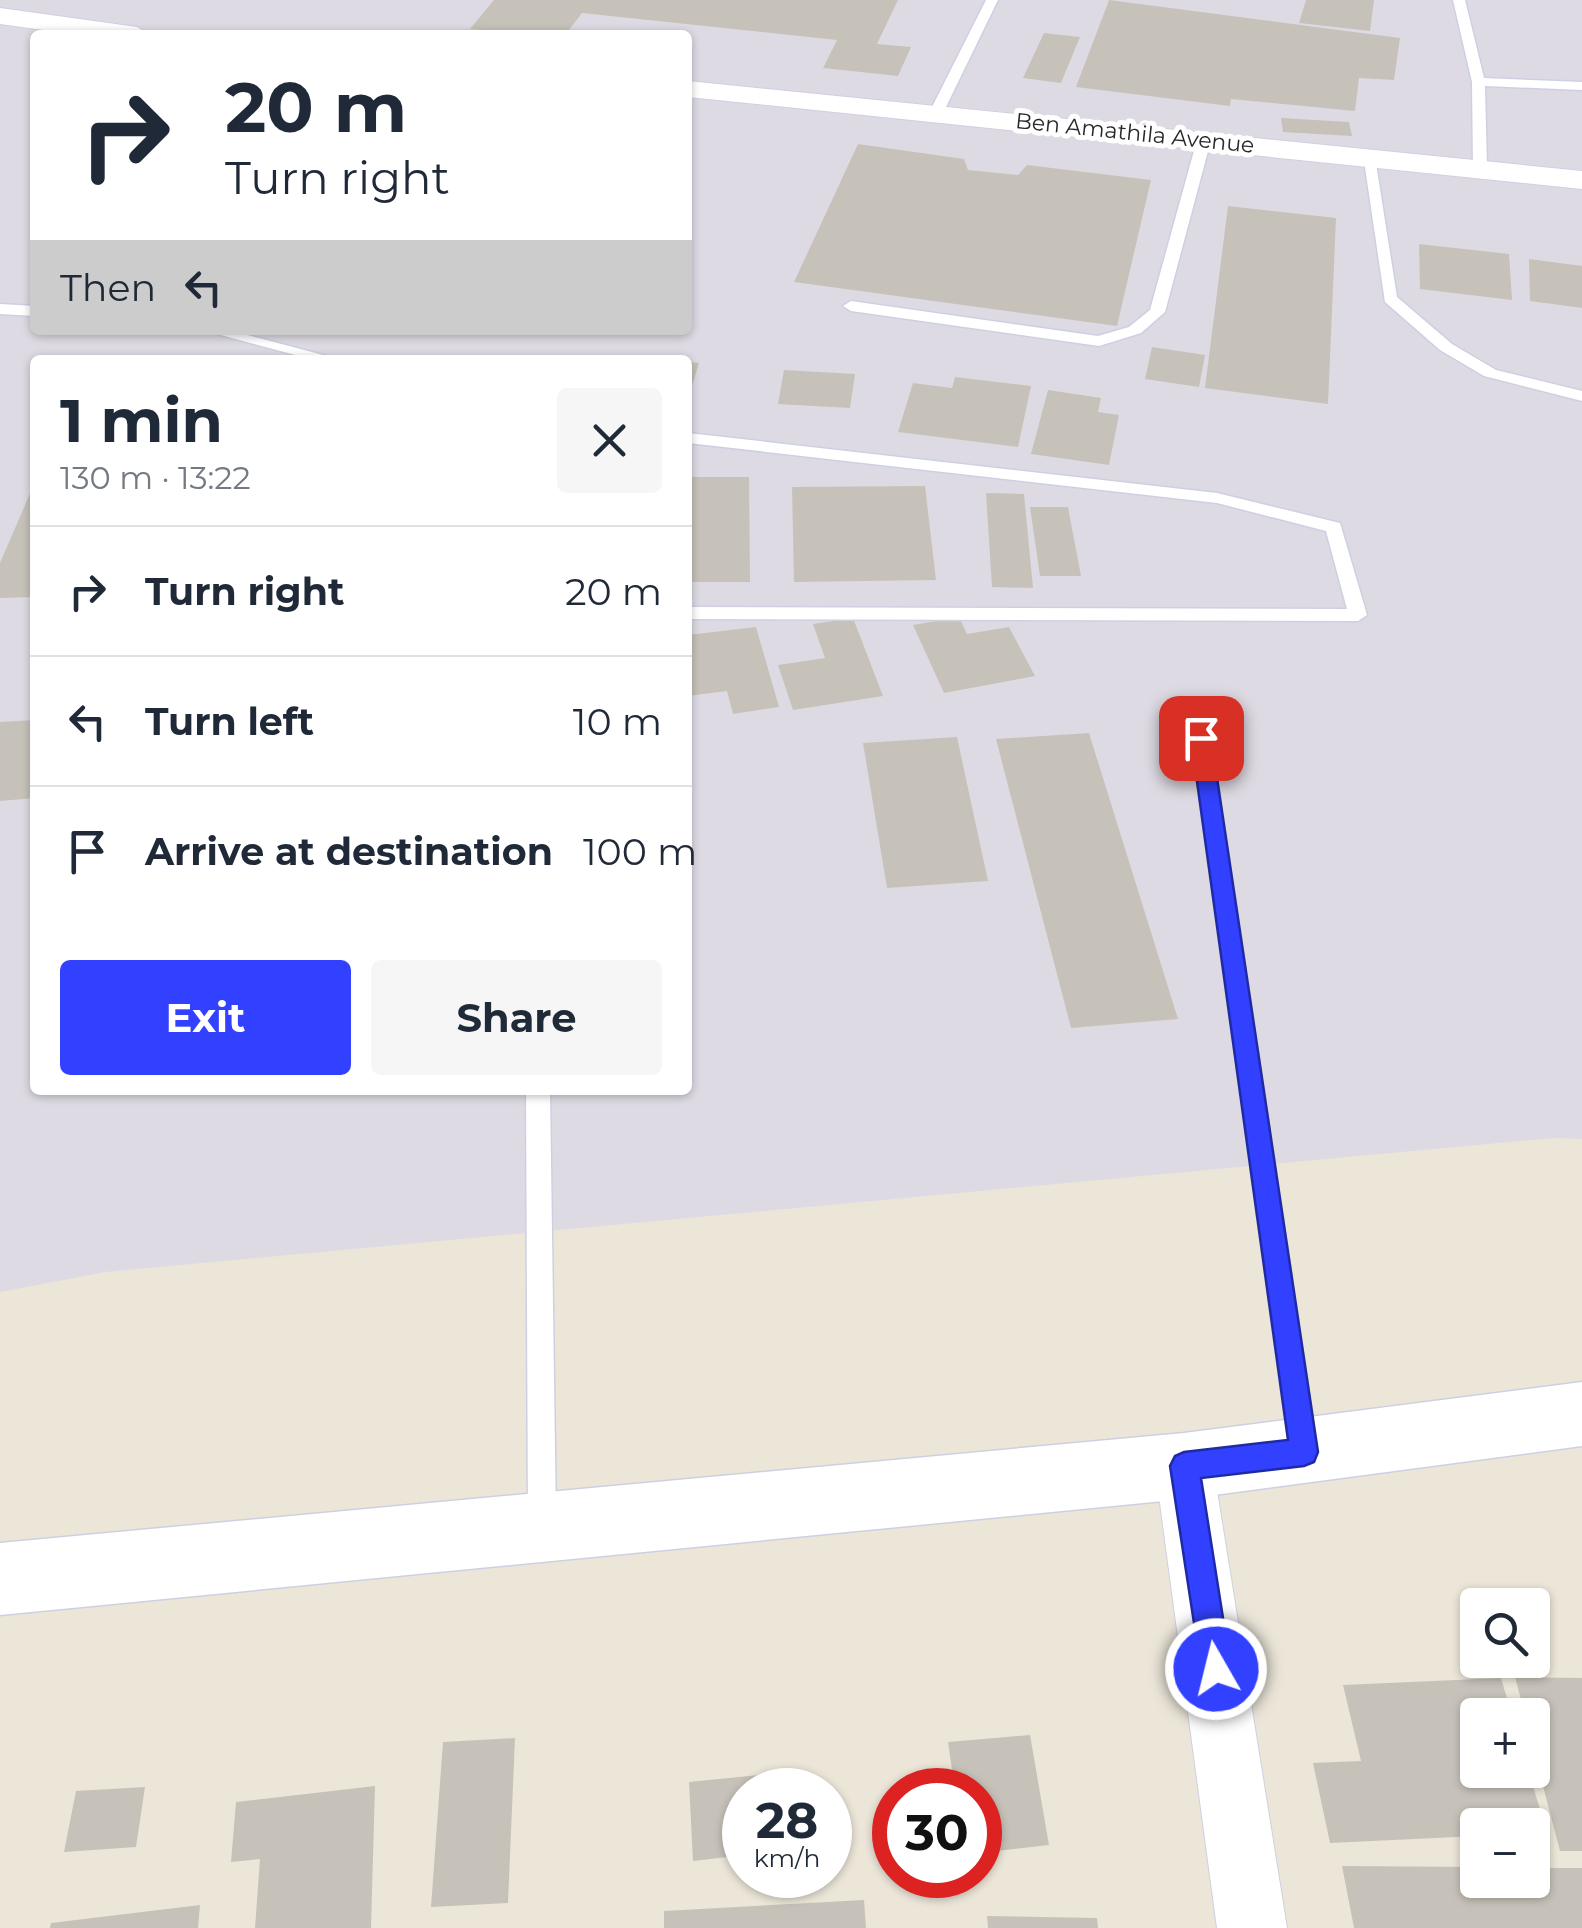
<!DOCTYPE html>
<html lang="en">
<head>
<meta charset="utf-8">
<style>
	:root { --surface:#fff; --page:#f6f6f7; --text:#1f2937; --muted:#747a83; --line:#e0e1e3; --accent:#3241ff }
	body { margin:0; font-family:Montserrat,sans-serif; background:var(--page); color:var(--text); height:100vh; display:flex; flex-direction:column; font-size:38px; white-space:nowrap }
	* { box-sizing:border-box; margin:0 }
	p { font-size:32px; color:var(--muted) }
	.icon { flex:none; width:55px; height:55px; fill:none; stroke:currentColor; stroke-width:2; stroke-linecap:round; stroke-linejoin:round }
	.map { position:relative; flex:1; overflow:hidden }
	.side { position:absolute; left:30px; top:355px; width:662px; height:740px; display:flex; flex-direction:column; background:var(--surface); border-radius:10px; box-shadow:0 2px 8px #0004 }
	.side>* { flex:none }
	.guide { position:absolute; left:30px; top:30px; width:662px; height:305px; border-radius:10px; box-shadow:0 2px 8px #0004; background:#fff; color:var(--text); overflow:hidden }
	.buttons { position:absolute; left:1460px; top:1588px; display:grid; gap:20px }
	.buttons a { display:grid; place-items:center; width:90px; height:90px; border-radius:10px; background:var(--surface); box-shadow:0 2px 8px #0004; font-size:50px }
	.speed { position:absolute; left:722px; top:1768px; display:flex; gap:20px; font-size:50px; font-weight:700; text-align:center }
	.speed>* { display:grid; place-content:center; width:130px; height:130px; border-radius:50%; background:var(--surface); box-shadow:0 2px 8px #0004; line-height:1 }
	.speed small { font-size:25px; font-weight:400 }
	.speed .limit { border:15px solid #d22; background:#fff; color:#111 }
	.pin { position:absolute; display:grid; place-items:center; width:85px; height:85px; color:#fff; margin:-42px; border-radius:20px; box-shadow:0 5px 15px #0006 }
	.me { position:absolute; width:110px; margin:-55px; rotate:352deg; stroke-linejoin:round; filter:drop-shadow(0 0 8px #0008) }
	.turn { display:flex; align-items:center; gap:35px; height:210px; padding:0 30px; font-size:45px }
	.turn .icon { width:130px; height:130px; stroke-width:2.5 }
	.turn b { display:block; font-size:70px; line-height:85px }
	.then { display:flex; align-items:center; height:95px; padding:0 30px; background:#0003; gap:20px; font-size:38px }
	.round { display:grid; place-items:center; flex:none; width:105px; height:105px; border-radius:10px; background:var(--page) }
	.overview { display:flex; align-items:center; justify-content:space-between; height:170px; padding:0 30px }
	h1 { font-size:60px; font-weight:700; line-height:75px }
	.primary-button { display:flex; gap:20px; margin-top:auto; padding:20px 30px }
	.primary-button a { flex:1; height:115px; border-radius:10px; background:var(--accent); color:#fff; font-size:40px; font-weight:700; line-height:115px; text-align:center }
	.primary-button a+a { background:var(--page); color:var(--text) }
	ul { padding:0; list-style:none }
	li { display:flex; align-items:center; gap:30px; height:130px; padding:0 30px; border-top:2px solid var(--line) }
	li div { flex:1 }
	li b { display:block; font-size:38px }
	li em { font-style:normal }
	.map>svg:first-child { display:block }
	.industrial { fill:#dedae3; fill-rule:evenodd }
	.building { fill:#c7c2b9 }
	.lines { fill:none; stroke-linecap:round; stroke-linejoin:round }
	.lane-casing { stroke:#ced0e2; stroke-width:3 }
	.street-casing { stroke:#ced0e2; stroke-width:2 }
	.secondary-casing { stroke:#ced0e2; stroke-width:3 }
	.lane { fill:#fff; fill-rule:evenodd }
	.street { fill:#fff; fill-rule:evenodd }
	.secondary { fill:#fff; fill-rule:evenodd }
	.route { fill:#3241ff; stroke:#202aa6; stroke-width:2.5 }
	.labels { text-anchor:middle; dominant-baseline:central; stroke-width:10; stroke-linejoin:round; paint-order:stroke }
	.far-street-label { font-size:22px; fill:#282828; stroke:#fff }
</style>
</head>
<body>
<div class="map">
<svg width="1582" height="1928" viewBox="0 0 1582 1928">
	<rect width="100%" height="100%" fill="#ece6d9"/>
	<path class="industrial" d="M0,0h1582v1139l-29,-1 -1447,134 -106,20zM35,35h653v295h-653zM35,360h653v730h-653z"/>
	<g class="building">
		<polygon points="494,0 898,0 877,44 911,47 898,76 823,68 837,40 582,13 565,35 470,29"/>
		<polygon points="1109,0 1400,38 1394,80 1359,78 1355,111 1231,99 1230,106 1076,87"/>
		<polygon points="1306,0 1374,0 1370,31 1299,23"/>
		<polygon points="1044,33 1080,37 1061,83 1023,78"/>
		<polygon points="1281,118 1349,122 1352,136 1283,132"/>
		<polygon points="858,144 964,159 968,170 1018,175 1027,165 1151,180 1117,326 794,282"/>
		<polygon points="1228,206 1336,218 1328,404 1205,388"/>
		<polygon points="1419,244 1509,254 1512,300 1420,289"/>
		<polygon points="1529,259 1582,266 1582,308 1530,301"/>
		<polygon points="1152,347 1205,355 1199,387 1145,379"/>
		<polygon points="688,362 699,363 688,399"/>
		<polygon points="784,370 855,374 850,408 778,404"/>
		<polygon points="955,377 1031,386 1018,447 898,432 913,383 952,388"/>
		<polygon points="1048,390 1101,398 1098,412 1119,415 1109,465 1031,454"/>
		<polygon points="688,477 749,477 750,582 688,582"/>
		<polygon points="35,482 35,597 0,598 0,563"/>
		<polygon points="925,486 936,580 794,582 792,487"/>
		<polygon points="986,493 1024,494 1033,588 992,587"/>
		<polygon points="1030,507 1068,507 1081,576 1040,576"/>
		<polygon points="959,617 967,634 1009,627 1035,676 944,693 913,625"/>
		<polygon points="853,618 883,696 793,710 778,665 825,658 813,624"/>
		<polygon points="756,627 779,707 733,714 727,691 688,696 688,635"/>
		<polygon points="35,720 35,798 0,801 0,722"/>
		<polygon points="1089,733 1178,1019 1071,1028 996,739"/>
		<polygon points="957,737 988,881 887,888 863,743"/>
		<polygon points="1515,1677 1582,1678 1582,1851 1560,1851 1532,1744 1532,1715 1525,1715"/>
		<polygon points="1501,1678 1512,1715 1478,1715 1478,1770 1528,1770 1547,1832 1532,1833 1532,1825 1478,1825 1478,1836 1330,1843 1313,1763 1361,1761 1343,1685"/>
		<polygon points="1030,1735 1049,1845 980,1853 980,1790 955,1790 948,1742"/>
		<polygon points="515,1738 508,1903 431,1907 443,1742"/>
		<polygon points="769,1774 770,1790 745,1790 745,1855 693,1861 689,1782"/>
		<polygon points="375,1786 371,1928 255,1928 260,1859 231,1862 236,1802"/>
		<polygon points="145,1787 136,1847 64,1852 76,1791"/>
		<polygon points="1342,1866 1478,1867 1478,1880 1532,1880 1532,1868 1582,1868 1582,1928 1354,1928"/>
		<polygon points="864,1900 866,1928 664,1928 664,1911"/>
		<polygon points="200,1905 198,1928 50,1928 51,1923"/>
		<polygon points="987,1916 1097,1918 1098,1928 988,1928"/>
	</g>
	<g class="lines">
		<defs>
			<g id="lane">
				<polygon points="986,0 998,0 943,113 931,116 929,113"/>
				<polygon points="1453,0 1465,0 1484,78 1582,82 1582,90 1485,86 1487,168 1480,172 1473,168 1472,82"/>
				<polygon points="1204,136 1211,140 1165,312 1141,333 1099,346 851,311 843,306 851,301 1098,336 1129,327 1150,310 1197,140"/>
				<polygon points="1363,154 1375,157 1397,297 1452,344 1496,370 1582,391 1582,401 1484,376 1440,350 1385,302"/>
				<polygon points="0,304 35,306 35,316 0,314"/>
				<polygon points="202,330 229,330 342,360 314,360"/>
				<polygon points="688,433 1217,493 1340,523 1367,615 1358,621 688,619 688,607 1347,609 1326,531 1217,503 688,443"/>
				<polygon points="1201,731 1211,738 1317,1447 1313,1457 1303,1460 1293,1457 1289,1447 1191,738"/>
				<polygon points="526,1090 550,1090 556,1521 552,1531 542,1535 532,1531 528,1521"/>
			</g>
			<g id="street">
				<polygon points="0,8 137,27 150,35 80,35 0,24"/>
				<polygon points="688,81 1582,171 1582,189 688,97"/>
				<polygon points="1184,1437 1205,1446 1213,1466 1287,1928 1217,1928 1155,1466 1163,1446"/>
			</g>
			<polygon id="secondary" points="1582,1382 1582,1446 1184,1499 0,1615 0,1543 1184,1433"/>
		</defs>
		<use href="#lane" class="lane-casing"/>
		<use href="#street" class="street-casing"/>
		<use href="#secondary" class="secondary-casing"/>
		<use href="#lane" class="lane"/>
		<use href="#street" class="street"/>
		<use href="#secondary" class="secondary"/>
	</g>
	<polygon class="route" points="1201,731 1211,738 1318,1452 1314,1462 1304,1466 1201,1478 1231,1669 1227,1680 1216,1684 1205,1680 1201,1669 1170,1466 1175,1456 1184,1452 1288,1440 1191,738"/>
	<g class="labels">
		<g class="far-street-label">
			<text transform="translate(1135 133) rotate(6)">Ben Amathila Avenue</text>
		</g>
	</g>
</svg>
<div class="buttons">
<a><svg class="icon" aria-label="search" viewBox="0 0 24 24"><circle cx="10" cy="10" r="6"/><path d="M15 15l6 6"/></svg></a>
<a>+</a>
<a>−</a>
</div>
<div class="speed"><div>28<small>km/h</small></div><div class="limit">30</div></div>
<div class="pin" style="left:1201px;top:738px;background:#d93025"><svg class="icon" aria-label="arrive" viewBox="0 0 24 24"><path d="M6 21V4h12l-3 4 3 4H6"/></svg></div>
<svg class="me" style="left:1216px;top:1669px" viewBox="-20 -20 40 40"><circle r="17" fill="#3241ff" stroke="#fff" stroke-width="3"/><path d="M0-11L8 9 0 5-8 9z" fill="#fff"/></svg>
<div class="guide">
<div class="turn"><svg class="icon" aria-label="right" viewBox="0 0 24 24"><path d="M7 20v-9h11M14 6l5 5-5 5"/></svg><div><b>20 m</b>Turn right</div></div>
<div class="then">Then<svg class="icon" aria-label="left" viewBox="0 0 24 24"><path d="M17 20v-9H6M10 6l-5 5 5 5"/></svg></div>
</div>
<section class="side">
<div class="overview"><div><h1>1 min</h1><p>130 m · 13:22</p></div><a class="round"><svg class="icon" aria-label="close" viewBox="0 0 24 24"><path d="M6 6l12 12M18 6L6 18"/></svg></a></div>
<ul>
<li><svg class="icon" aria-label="right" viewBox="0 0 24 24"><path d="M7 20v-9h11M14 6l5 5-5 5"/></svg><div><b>Turn right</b></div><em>20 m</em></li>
<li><svg class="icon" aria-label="left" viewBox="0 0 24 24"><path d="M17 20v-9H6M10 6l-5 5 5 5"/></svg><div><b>Turn left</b></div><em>10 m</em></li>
<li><svg class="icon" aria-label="arrive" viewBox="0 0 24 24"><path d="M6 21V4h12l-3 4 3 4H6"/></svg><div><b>Arrive at destination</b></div><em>100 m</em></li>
</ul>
<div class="primary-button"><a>Exit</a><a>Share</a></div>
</section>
</div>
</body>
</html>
